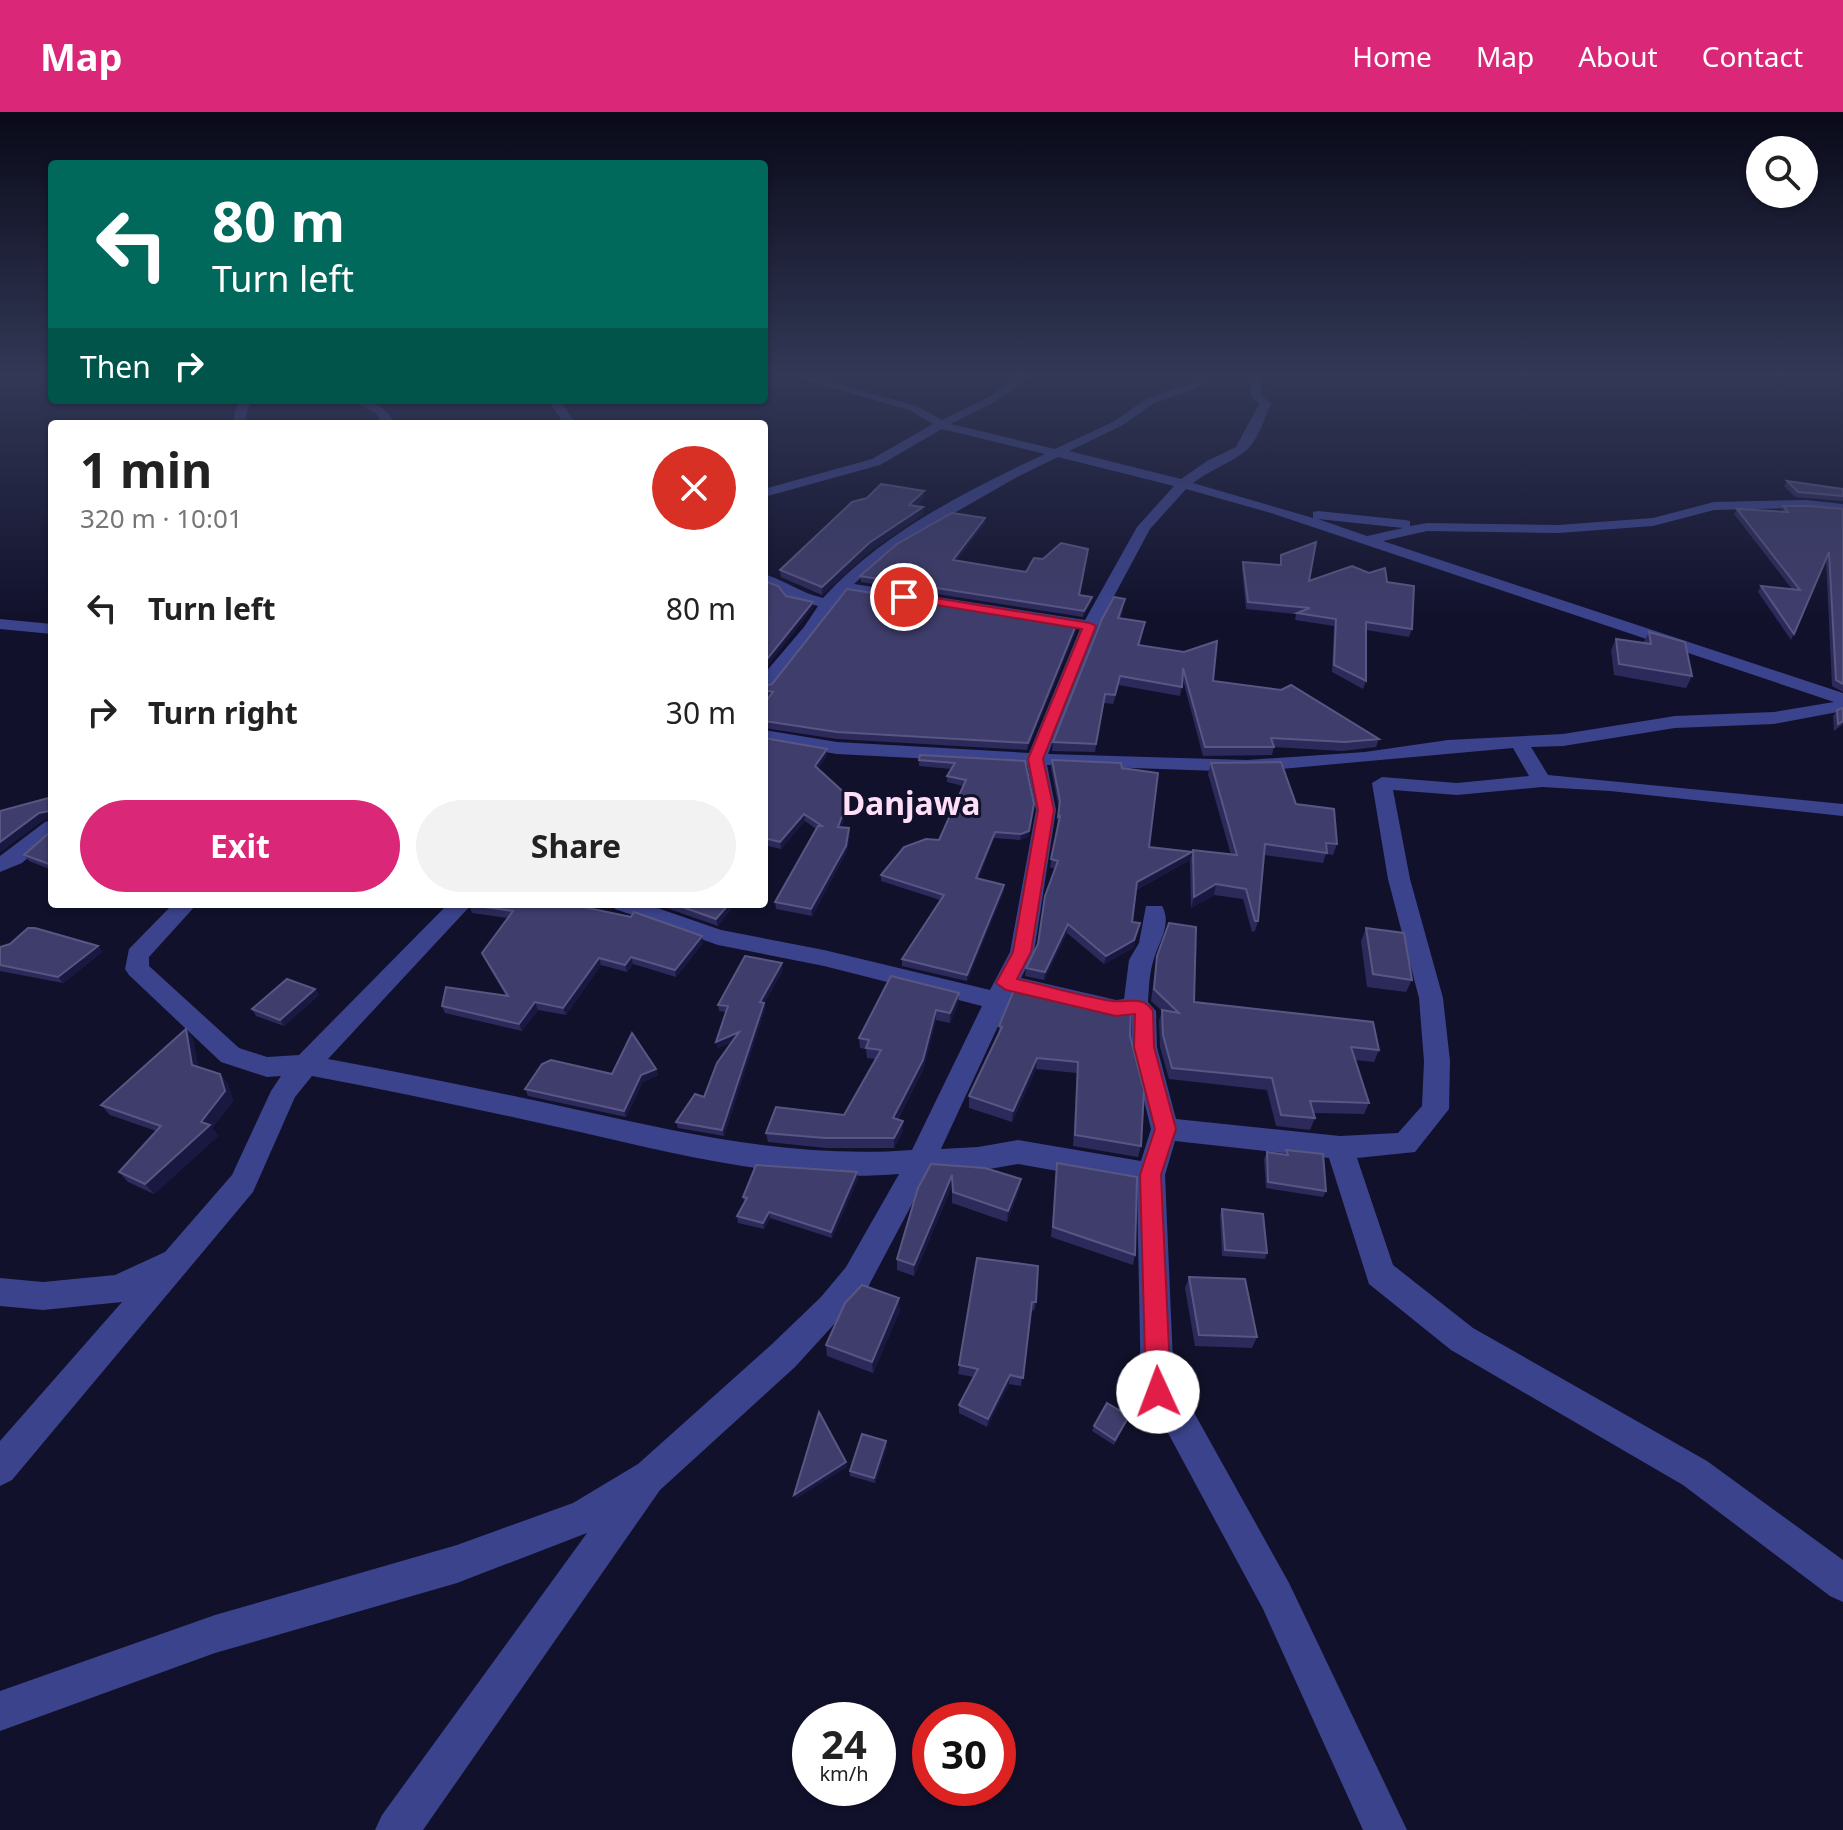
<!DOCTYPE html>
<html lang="en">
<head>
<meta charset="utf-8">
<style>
	:root { --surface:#fff; --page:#f2f2f2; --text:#222; --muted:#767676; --accent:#db2777 }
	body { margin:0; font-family:"Noto Sans",sans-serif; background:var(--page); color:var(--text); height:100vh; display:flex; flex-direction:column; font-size:30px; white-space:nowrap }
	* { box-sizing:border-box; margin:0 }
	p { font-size:26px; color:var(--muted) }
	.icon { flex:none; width:44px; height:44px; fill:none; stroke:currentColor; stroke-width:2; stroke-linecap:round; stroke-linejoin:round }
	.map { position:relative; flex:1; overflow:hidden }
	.sheet { position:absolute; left:48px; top:308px; width:720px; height:488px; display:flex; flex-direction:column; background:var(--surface); border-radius:8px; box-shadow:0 2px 6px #0004 }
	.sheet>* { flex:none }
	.banner { position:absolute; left:48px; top:48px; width:720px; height:244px; border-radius:8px; box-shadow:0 2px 6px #0004; background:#00695c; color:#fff; overflow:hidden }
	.tools { position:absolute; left:1746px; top:24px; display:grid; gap:16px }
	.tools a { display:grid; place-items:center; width:72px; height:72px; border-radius:50%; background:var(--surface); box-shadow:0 2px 6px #0004; font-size:40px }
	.speed { position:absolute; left:792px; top:1590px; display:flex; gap:16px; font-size:40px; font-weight:700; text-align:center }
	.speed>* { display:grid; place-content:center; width:104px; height:104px; border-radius:50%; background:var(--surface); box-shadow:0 2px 6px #0004; line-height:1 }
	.speed small { font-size:20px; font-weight:400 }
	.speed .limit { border:12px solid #d22; background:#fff; color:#111 }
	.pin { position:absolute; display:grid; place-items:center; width:68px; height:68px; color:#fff; margin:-34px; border:4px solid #fff; border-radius:50%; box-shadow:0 2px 8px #0007 }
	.me { position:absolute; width:88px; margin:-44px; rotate:358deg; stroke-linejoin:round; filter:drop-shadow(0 0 6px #0008) }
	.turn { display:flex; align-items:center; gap:28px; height:168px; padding:0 32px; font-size:36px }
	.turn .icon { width:104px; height:104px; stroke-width:2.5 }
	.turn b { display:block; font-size:56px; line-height:68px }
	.then { display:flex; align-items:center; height:76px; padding:0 32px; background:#0003; gap:16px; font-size:30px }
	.round { display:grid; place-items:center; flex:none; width:84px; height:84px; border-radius:42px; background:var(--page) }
	.headline { display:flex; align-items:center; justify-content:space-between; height:136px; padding:0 32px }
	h1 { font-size:48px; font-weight:700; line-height:60px }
	.primary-button { display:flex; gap:16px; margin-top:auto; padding:16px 32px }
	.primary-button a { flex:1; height:92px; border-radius:48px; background:var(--accent); color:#fff; font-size:32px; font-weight:700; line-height:92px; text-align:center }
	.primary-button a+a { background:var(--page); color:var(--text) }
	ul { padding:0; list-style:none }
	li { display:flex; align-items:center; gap:24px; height:104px; padding:0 32px }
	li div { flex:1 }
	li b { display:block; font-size:30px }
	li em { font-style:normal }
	header { display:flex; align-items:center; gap:48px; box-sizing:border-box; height:112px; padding:0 40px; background:var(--accent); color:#fff }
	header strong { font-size:38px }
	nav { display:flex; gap:44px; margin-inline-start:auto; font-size:28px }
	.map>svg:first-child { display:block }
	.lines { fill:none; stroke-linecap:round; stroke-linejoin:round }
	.minor { fill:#3b438c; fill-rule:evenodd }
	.wall { fill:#2c2a5a }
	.shaded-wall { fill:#191840 }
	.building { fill:#3f3d6c; stroke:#585683; stroke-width:2 }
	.route { fill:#e11d48; stroke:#92132f; stroke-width:2 }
	.labels { text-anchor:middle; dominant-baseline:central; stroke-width:6; stroke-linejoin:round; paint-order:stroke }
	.quarter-label { font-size:32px; font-weight:bold; fill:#ffdef8; stroke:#11112c }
</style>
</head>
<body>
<header>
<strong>Map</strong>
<nav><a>Home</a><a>Map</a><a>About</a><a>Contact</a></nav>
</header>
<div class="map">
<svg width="1843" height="1718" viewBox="0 0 1843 1718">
	<rect width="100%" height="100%" fill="#11112c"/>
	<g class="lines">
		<g class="minor">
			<path d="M795,265h16l106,29 25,14 45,-22 31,-21h12l-35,25 -44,22 104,25 60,-28 31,-22 41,-14 12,-8h11l-15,12 -41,14 -31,22 -54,26 112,28 26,-18 29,-14 23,-43 -8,-8 -2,-19h10l3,18 9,9c-7,16 -14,39 -28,49 -16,11 -34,18 -50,30l120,35v-6l5,-1 87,9 5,1v5l17,-3 131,2 95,-7 61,-16 92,-2 37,4v8l-37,-4 -92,2 -61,16 -95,7 -131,-2 -44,10 460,152v18l-69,13 -99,4 -112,18 -32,1 17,28 295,29v12l-233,-25 -68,-4 -85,8 -64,-5 17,89 33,119 7,63 -1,48 -34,43 -58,6 36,107 80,63 234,133 136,99v42l-13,-6 -147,-111 -232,-135 -82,-66 -40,-126 -154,-17 -10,34 9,211 18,23 97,174 118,247h-44l-100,-221 -95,-176 -27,-41 -4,-207 -119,-21 -40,7 -49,1 -61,115 -73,80 -135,123 -237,340h-48l7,-15 205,-282 -130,50 -242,70 -215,78v-40l215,-76 242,-70 116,-42 65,-39 133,-119 50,-48 25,-30 53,-93c-108,9 -215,-18 -319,-42 -89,-20 -178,-39 -268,-56l-17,21 -42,95 -241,288 -12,6v-45l122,-139 -79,8 -43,-4v-28l43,4 72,-7 50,-23 67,-77 39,-84 10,-15 -14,1 -46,-15 -92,-87 -4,-6 4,-20 44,-45h24l-48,53v9l90,82 28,9 32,-2 149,-151h24l-144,155c82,15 164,32 246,50 113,25 222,50 338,41l70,-144 -158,-40 -106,-21 -103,-36 -3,-5h34l75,26 103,20 166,40 20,-38 26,-142 -9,-46 -190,-10 -73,-12v-12l73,12 192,11 51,-124 -234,-37 -29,41 -47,56 -6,1v-16l40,-47 14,-21 -31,-7 -7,-9 -16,-6v-10c22,7 37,19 59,24 59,-65 143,-107 222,-144l-103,-25 -62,36 -116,32v-8l108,-30 61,-35 -24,-14zM1058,345l116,29 -37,41 -52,93 -231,-36 41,-37 122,-70zM1186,377l85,24 563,189 -60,10 -99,4 -112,18 -115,6 -83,12 -118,8 -199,-6 50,-128 52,-97zM1315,406l3,1 85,9 -36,8zM1513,636l16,28 -72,7 -75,-6 -10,6 16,96 31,119 5,63 -2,45 -24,27 -58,3 -164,-17 -19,-72 -1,-36 -8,-9c1,-13 1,-27 5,-40 4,-18 20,-37 9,-56h-16l-7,37 -10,17 -5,39 -8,1 -95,-22 13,-26 22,-142 -9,-45 200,7zM1013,882l103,24 16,-2 -1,31 20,82 -10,32 -123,-21 -40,7 -37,2z"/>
			<polygon points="243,288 255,288 248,296 245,312 233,312 236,295"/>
			<path d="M352,288c20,0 34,6 43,24h-12l-6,-10z"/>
			<polygon points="548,288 560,288 576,312 564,312"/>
			<polygon points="0,507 52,512 52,522 0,517"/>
			<polygon points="52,708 52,725 22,751 0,760 0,744 45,710"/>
		</g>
	</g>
	<g class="wall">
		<polygon points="1787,369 1843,377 1843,389 1795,385 1784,374"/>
		<polygon points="924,379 924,386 916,394 923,402 870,439 822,483 781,465 780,458"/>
		<polygon points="1783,394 1843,397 1843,580 1832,574 1826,447 1791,528 1758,480 1761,474 1792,477 1734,402 1737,397 1780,400"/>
		<polygon points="985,406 985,411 956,449 1080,483 1092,485 1091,490 1083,505 861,470 860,464"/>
		<polygon points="1281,443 1309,469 1387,470 1412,517 1409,525 1366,518 1366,569 1363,577 1332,560 1334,514 1295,508 1296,502 1246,497 1242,457 1243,450 1280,453"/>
		<polygon points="1124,495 1120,507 1145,510 1140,533 1213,569 1379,627 1376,635 1342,639 1274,635 1272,643 1203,644 1183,568 1180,584 1119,573 1113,592 1104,591 1095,640 1052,639 1053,630"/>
		<polygon points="1076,513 1076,519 1027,638 837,627 764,616 764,592 769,586 764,584 764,574"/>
		<polygon points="1649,520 1692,564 1686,576 1614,563 1611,538 1616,527 1643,531"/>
		<polygon points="1837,598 1843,612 1834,619 1833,604"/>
		<polygon points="764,626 827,643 818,657 849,692 841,715 850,723 846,741 812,804 776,797 775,790 816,717 805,709 781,737 764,733"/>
		<polygon points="919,648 1025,649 1033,698 1028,725 1020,728 994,726 978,767 1004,773 1004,779 967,869 902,854 902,847 940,788 881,769 881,763 939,728 963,674 947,670 947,664 951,657 919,654"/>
		<polygon points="1052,648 1122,656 1149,735 1192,740 1190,748 1136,778 1132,810 1138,819 1133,836 1104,852 1067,821 1044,868 1025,864 1026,856 1038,832 1055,757 1050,755 1058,712 1057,713 1059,697 1051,656"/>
		<polygon points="1211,651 1296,692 1337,732 1333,743 1326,742 1323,751 1264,743 1258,809 1255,819 1252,820 1243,787 1214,783 1191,796 1190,748 1193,738 1231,743 1208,662"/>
		<polygon points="52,685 52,758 29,749 24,743 49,721 49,706 43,708 0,740 0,699"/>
		<polygon points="470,792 703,831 676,865 633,852 627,860 601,853 566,903 538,898 522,919 445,901 442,894 506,884 485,848 482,841 508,806 472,801 469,793"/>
		<polygon points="655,792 733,792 733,795 718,814"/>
		<polygon points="1366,816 1412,868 1406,880 1367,875 1361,829"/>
		<polygon points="98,834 102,840 63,871 0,859 0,835"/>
		<polygon points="1157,844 1194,890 1379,938 1374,950 1355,948 1369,991 1364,1002 1314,1001 1315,1006 1310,1018 1276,1014 1267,978 1169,967 1160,935 1159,909 1162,899 1151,889"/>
		<polygon points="783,858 764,891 765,897 724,1024 678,1016 676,1010 704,985 732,930 718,936 716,930 726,900 719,899 718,893"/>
		<polygon points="891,864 958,891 950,911 936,908 923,958 898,1007 903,1019 894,1036 826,1036 768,1030 766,1021 844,1003 876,947 867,946 866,937 860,936 859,926"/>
		<polygon points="315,877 319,883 284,914 256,904 252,897"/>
		<polygon points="999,914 1130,924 1141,1034 1138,1045 1073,1034 1077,961 1036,957 1012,1010 969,996 969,984 998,924"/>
		<polygon points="186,917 193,928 198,955 220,962 228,972 233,989 212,1016 218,1024 154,1082 128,1070 119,1060 156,1019 110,1003 101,993"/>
		<polygon points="656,957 658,963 643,970 626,1005 528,984 525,977 612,962"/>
		<polygon points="1286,1038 1326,1079 1323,1085 1266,1076 1264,1047 1267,1040 1284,1043"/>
		<polygon points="1057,1051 1135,1143 1133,1153 1051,1125"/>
		<polygon points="985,1056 1021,1067 1019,1078 1007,1110 952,1091 952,1074 914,1164 897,1158 897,1147 918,1076"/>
		<polygon points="858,1067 832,1126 770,1106 764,1117 738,1111 737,1104 744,1090 743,1085"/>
		<polygon points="1222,1097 1267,1141 1265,1147 1222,1144 1220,1103"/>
		<polygon points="977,1146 1036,1190 1034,1199 1031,1198 1021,1274 1009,1272 987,1315 959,1301 959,1293 974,1265 958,1262"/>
		<polygon points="1189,1165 1257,1225 1252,1236 1195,1234 1185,1176"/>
		<polygon points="900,1198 873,1261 827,1244 826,1233"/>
		<polygon points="1129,1304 1114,1333 1092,1319 1094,1314"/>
		<polygon points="886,1329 887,1334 875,1371 850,1364 850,1359"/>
	</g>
	<g class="shaded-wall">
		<polygon points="924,379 924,386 909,400 909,393"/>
		<polygon points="923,395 923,402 870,439 822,483 822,475 869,431"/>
		<polygon points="985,406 985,411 953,454 953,448"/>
		<polygon points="1092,485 1091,490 1083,505 1084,499"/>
		<polygon points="813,490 813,496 764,559 764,551"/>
		<polygon points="1076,513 1076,519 1027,638 1028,631"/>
		<polygon points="827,637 827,643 816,661 815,654"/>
		<polygon points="849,685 849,692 839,722 838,715"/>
		<polygon points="1033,698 1028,725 1020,728 1021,722"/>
		<polygon points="49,699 52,706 43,708 0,740 0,730 39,701"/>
		<polygon points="804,702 805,709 781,737 780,730"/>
		<polygon points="849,716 850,723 846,741 812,804 811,797"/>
		<polygon points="995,720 994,726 975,773 976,766"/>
		<polygon points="1192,740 1190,748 1135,778 1137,770"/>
		<polygon points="1216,772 1214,783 1191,796 1194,785"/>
		<polygon points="1004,773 1004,779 967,869 967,863"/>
		<polygon points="729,792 733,792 733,795 718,814 716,807"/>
		<polygon points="1140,811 1133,836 1104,852 1106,844"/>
		<polygon points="1068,812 1067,821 1044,868 1045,860"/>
		<polygon points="702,824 703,831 676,865 675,858"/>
		<polygon points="98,834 102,840 63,871 58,865"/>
		<polygon points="631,845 633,852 627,860 625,853"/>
		<polygon points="599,846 601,853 566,903 563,896"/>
		<polygon points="782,851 783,858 764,891 765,897 724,1024 722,1018 760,890"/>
		<polygon points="315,877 319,883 284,914 280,908"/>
		<polygon points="959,881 958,891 950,911 950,901"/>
		<polygon points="535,890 538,898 522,919 519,912"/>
		<polygon points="936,898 936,908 923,958 893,1016 893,1006"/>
		<polygon points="186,917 193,928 200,963 192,953"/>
		<polygon points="739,920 740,926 718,936 716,930"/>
		<polygon points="1037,946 1036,957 1012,1010 1013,999"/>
		<polygon points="656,957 658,963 643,970 626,1005 624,999 641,963"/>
		<polygon points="220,962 228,972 233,989 212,1016 218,1024 154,1082 145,1072"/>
		<polygon points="903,1009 903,1019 894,1036 894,1026"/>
		<polygon points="857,1060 858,1067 832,1126 831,1120"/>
		<polygon points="952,1063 952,1074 914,1164 914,1153"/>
		<polygon points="1021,1067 1019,1078 1007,1110 1008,1099"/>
		<polygon points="769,1100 770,1106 764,1117 763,1111"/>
		<polygon points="899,1186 900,1198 873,1261 872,1250"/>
		<polygon points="1010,1263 1009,1272 987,1315 988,1307"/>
		<polygon points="886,1329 887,1334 875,1371 874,1366"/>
		<polygon points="846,1350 847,1355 796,1387 794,1383"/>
	</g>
	<g class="building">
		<polygon points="1787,369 1843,377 1843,384 1798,380"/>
		<polygon points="881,372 924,379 909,393 923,395 869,431 822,475 780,458 852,390 867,386"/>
		<polygon points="1783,394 1809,394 1843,397 1843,572 1836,568 1829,440 1794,522 1761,474 1800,478 1737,397 1788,400"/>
		<polygon points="952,401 985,406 953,448 1026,460 1034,446 1043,447 1061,431 1088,437 1079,483 1092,485 1084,499 860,464 897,432"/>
		<polygon points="1316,430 1309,469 1352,454 1369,461 1385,456 1387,470 1414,474 1412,517 1366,510 1366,569 1334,553 1336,507 1297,501 1310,496 1248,490 1243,450 1281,453 1281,443"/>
		<polygon points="764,469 778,474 786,484 813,490 764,551"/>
		<polygon points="847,477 1076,513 1028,631 837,620 764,609 764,592 773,580 764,578 764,574 772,572"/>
		<polygon points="1114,485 1125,487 1118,506 1145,510 1138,533 1184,540 1217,529 1213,569 1281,578 1291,573 1379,627 1345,630 1271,626 1274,635 1205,635 1183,556 1182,575 1120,564 1115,583 1105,582 1096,632 1053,630 1102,507"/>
		<polygon points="1649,520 1685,530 1692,564 1619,552 1616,527 1651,532"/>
		<polygon points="1843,596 1843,609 1838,612 1837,598"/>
		<polygon points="764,626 827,637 815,654 849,685 838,715 849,716 846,734 811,797 775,790 818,714 822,714 804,702 780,730 764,726"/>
		<polygon points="920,643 1025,649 1034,692 1029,719 1021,722 995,720 976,766 1004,773 967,863 902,847 944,783 881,763 904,735 926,727 939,728 966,668 947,664 955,651 919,648"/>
		<polygon points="1052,648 1121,651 1122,656 1158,661 1149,735 1192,740 1137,770 1132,810 1140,811 1134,828 1106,844 1068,812 1045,860 1026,856 1038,832 1045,784 1058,749 1051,747 1060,704 1058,705 1060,689"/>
		<polygon points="1281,650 1296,692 1334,697 1337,732 1326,731 1327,741 1265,732 1258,809 1255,809 1246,777 1216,772 1194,785 1193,738 1237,743 1211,651"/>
		<polygon points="52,685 52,753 24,743 49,721 49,699 39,701 0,730 0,699"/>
		<polygon points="470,792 569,792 631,805 634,800 702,824 675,858 631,845 625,853 599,846 563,896 535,890 519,912 442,894 446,875 508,884 482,841 513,799 469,793"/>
		<polygon points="674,792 729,792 716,807"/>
		<polygon points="1169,811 1196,815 1194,890 1373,910 1379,938 1351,935 1369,991 1310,989 1315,1006 1281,1003 1272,966 1172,956 1163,923 1162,898 1179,901 1154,877 1157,844"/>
		<polygon points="28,816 35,816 98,834 58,865 0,853 0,835 10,832"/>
		<polygon points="1366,816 1404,821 1412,868 1373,862"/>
		<polygon points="745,844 782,851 760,890 764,891 722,1018 676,1010 695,982 704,985 717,951 739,920 716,930 728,894 718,893"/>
		<polygon points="891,864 959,881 950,901 936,898 923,948 893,1006 903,1009 894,1026 825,1026 766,1021 776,995 844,1003 881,938 866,936 869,928 859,926"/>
		<polygon points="287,867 315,877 280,908 252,897"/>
		<polygon points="1016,873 1117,898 1131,896 1130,924 1144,978 1141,1034 1075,1023 1078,950 1037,946 1013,999 969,984 1002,915 999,914"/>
		<polygon points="186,917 192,953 220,962 225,979 201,1010 210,1013 145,1072 119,1060 161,1014 101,993"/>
		<polygon points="632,921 656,957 641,963 624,999 525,977 542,952 551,948 612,962"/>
		<polygon points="1286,1038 1323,1042 1326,1079 1268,1070 1267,1040 1288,1043"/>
		<polygon points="1057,1051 1137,1065 1135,1143 1053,1115"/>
		<polygon points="931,1052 985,1056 1021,1067 1008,1099 953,1080 952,1063 914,1153 897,1147 918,1076"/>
		<polygon points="756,1053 857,1060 831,1120 769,1100 763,1111 737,1104 747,1086 743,1085"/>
		<polygon points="1222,1097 1263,1102 1267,1141 1225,1138"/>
		<polygon points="977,1146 1038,1154 1036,1190 1032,1190 1023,1266 1010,1263 988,1307 959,1293 978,1257 959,1253"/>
		<polygon points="1189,1165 1245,1167 1257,1225 1199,1223"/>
		<polygon points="862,1173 899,1186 872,1250 826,1233 845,1191"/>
		<polygon points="1107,1291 1129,1304 1115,1328 1094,1314"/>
		<polygon points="819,1300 846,1350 794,1383"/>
		<polygon points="862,1322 886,1329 874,1366 850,1359"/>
	</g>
	<linearGradient id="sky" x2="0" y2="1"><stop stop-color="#090918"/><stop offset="0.52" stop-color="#323856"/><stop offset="1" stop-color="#323856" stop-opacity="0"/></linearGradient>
	<rect width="1843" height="505" fill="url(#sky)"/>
	<path class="route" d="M904,481l186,30 6,3 -53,133 11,51 -23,142 -14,27c31,7 63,17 95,22 16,2 31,-6 41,10l1,36 22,82 -15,46 10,217 -4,9 -9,4 -9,-4 -3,-9 -6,-217 15,-46 -21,-82 1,-33 -19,2 -110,-26 -10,-7 17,-31 25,-142 -10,-51 54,-130 -182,-30v-5z"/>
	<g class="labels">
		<g class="quarter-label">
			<text x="911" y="690">Danjawa</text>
		</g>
	</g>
</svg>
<div class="tools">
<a><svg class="icon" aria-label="search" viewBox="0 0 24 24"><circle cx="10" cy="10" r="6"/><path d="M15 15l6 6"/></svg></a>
</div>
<div class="speed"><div>24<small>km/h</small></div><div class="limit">30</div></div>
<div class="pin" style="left:904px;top:485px;background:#d93025"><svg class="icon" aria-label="arrive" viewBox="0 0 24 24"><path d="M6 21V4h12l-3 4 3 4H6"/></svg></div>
<svg class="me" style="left:1158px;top:1280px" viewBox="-20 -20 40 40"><circle r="19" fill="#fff"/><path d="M0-13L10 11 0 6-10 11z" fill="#e11d48"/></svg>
<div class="banner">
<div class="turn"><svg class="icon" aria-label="left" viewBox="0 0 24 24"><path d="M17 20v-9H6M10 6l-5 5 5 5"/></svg><div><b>80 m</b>Turn left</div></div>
<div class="then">Then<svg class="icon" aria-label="right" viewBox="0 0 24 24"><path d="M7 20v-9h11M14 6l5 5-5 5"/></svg></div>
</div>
<section class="sheet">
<div class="headline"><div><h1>1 min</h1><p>320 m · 10:01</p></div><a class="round" style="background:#d93025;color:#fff"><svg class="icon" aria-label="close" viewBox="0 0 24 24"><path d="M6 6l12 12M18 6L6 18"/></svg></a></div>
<ul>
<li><svg class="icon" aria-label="left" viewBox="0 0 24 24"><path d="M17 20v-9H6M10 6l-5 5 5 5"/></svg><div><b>Turn left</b></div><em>80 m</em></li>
<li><svg class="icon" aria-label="right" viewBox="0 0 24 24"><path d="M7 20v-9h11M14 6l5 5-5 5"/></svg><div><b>Turn right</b></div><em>30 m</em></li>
</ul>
<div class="primary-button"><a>Exit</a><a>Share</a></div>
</section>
</div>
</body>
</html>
